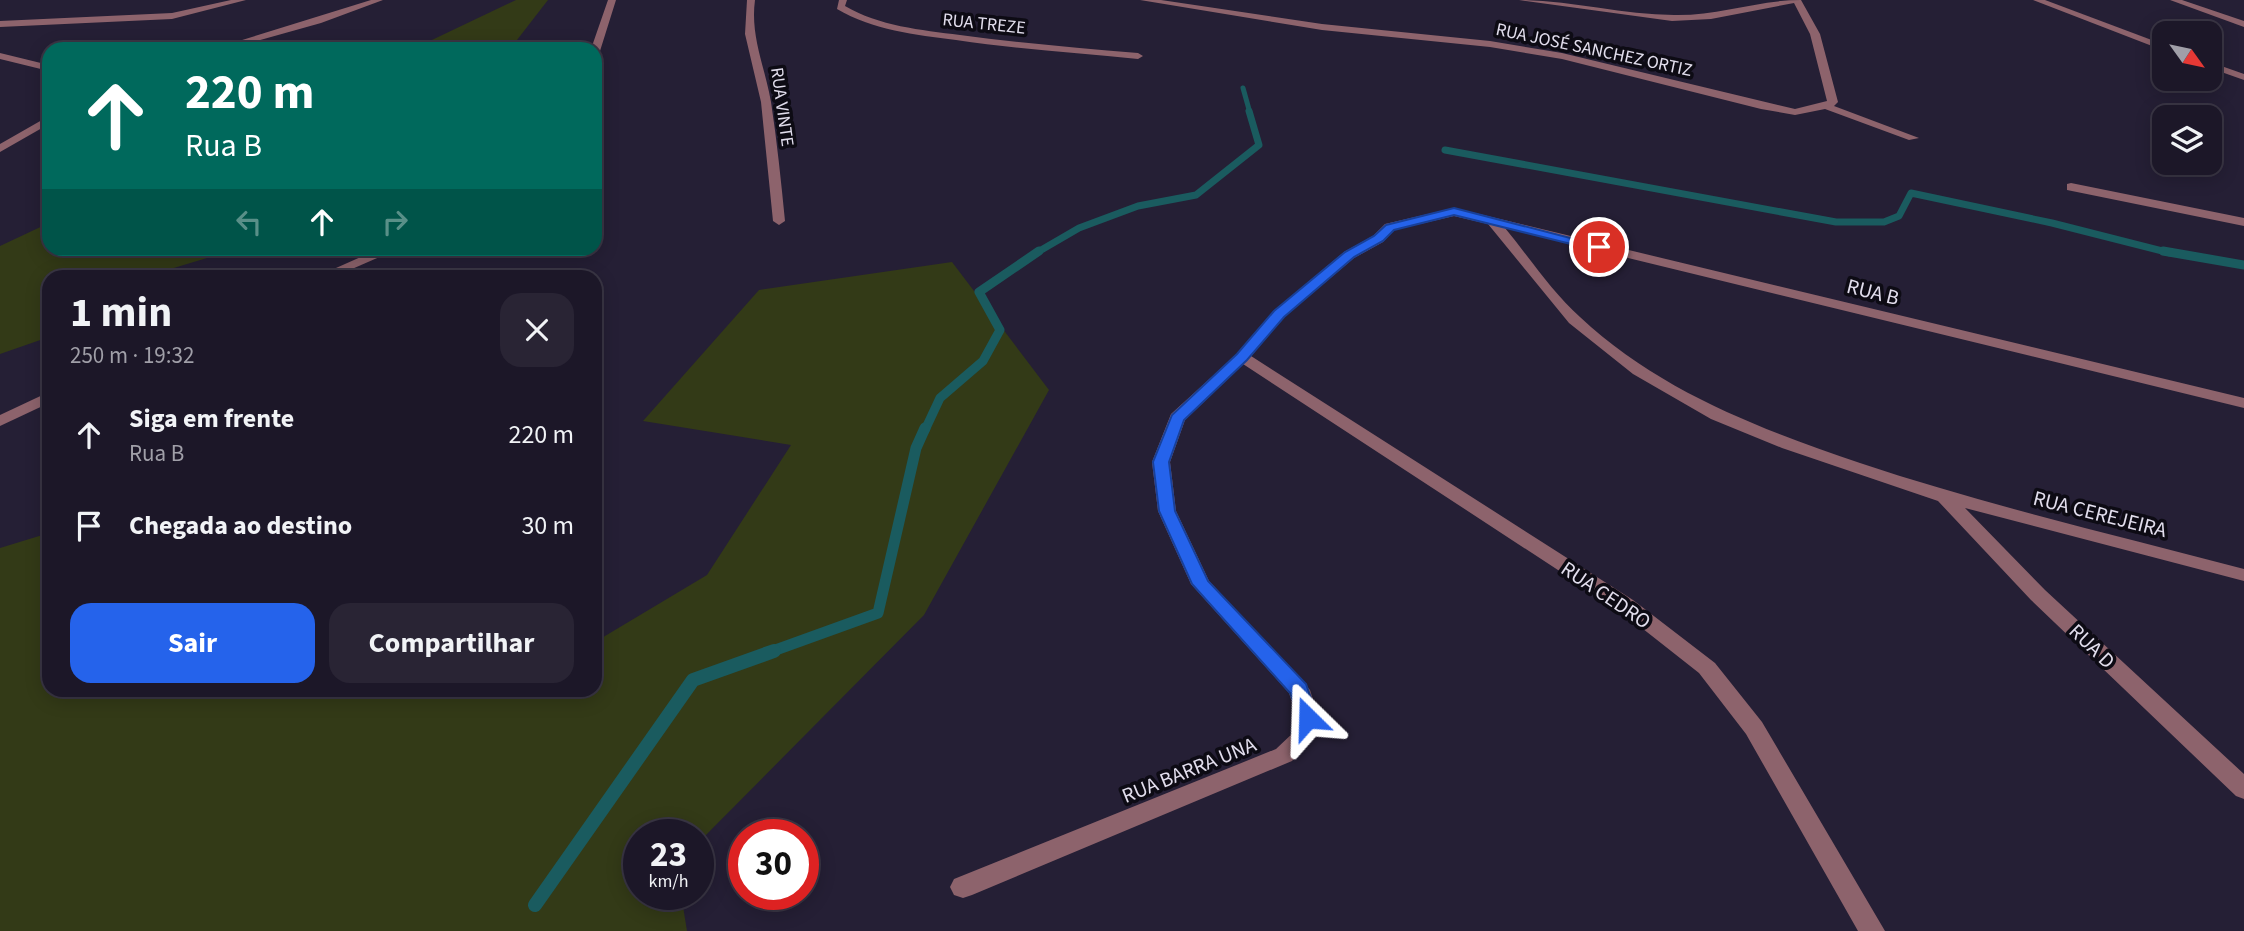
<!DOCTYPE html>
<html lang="pt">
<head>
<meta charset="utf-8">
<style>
	:root { --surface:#1c1728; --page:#292434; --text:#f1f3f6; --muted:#a09fa8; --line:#3a3645; --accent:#2563eb }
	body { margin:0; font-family:"Source Sans 3",sans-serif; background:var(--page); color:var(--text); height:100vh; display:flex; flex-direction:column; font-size:26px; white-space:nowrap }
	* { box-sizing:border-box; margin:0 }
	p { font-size:23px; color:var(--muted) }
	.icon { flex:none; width:38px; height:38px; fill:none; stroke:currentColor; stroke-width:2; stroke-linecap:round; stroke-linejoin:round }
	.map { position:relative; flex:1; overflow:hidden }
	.sheet { position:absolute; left:42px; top:270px; width:560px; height:427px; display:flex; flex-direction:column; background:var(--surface); border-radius:21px; box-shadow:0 4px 18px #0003,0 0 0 2px var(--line) }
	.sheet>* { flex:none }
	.banner { position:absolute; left:42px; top:42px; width:560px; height:214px; border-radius:21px; box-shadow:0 4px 18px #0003,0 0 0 2px var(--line); background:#00695c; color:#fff; overflow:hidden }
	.needle { width:46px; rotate:123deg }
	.fabs { position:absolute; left:2152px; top:21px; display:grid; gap:14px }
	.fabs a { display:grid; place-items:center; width:70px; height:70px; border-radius:14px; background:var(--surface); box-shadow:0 4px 18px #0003,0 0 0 2px var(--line); font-size:35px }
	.speed { position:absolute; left:623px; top:819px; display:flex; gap:14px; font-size:35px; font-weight:700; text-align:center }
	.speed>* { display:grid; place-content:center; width:91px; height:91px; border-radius:50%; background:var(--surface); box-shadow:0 4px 18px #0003,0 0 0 2px var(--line); line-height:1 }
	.speed small { font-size:18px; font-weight:400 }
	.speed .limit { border:10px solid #d22; background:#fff; color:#111 }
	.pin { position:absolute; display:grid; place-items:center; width:60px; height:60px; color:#fff; margin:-30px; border:4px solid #fff; border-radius:50%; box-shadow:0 2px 7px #0007 }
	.me { position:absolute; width:77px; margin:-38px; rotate:338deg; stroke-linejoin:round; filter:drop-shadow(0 0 5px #0008) }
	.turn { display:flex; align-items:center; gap:24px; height:147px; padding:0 28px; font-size:32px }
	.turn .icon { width:91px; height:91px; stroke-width:2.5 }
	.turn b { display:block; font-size:49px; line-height:60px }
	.lanes { display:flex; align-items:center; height:66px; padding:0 28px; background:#0003; justify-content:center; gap:35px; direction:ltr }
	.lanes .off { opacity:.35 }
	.round { display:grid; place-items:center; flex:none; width:74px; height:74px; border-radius:21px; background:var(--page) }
	.head { display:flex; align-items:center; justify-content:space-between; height:119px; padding:0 28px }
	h1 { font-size:42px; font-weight:700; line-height:52px }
	.cta { display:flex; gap:14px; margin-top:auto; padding:14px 28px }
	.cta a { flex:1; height:80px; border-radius:21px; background:var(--accent); color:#fff; font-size:28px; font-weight:700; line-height:80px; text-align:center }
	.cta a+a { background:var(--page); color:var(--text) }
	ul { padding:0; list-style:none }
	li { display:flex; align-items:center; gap:21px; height:91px; padding:0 28px }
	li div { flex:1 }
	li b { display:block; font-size:26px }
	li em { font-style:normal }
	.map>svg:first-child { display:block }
	.green { fill:#333a17 }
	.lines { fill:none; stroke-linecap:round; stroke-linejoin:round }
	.stream-far4 { stroke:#1a5b5f; stroke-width:5 }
	.stream-far3 { stroke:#1a5b5f; stroke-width:7 }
	.stream-far2 { stroke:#1a5b5f; stroke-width:9 }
	.stream-far1 { stroke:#1a5b5f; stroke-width:11 }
	.stream { stroke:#1a5b5f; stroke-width:14 }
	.minor { fill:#8d636c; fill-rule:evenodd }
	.route { fill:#2563eb; stroke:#184099; stroke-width:2 }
	.labels { text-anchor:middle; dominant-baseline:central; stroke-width:7; stroke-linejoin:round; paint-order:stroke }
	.far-street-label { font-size:18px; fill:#e2deed; stroke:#0d0b14 }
	.street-label { font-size:21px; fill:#e2deed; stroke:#0d0b14 }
</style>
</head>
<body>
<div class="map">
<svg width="2244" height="931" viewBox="0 0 2244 931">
	<rect width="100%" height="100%" fill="#251f35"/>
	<g class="green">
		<polygon points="516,0 548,0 510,49 413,49"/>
		<polygon points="49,223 49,248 237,249 157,273 152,276 49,276 49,337 0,354 0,246"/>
		<polygon points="952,262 1049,390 924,615 698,843 698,835 639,835 639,894 681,894 687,931 0,931 0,548 49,533 49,690 369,690 382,693 498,699 515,690 595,690 595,642 707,575 791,445 643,421 759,290"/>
	</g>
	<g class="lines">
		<polyline class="stream-far4" points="1243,88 1250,113"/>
		<g class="stream-far3">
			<polyline points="1445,150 1836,222 1884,222 1899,216 1911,193 2052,223 2170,253"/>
			<polyline points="1036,253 1079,228 1138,206 1196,195 1259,145 1249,111"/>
		</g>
		<g class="stream-far2">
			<polyline points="2163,251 2244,265"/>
			<polyline points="925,430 940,398 983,361 1000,330 979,292 1039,251"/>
		</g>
		<polyline class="stream-far1" points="770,652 878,613 916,448 925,428"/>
		<polyline class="stream" points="535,905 693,680 774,651"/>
		<g class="minor">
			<polygon points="231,0 246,0 172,19 0,27 0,21 172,13"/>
			<polygon points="371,0 383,0 321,23 228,49 213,49"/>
			<polygon points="608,0 616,0 600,51 595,54 595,49 591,49"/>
			<path d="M747,0h8c-5,36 10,67 16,102 6,39 10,79 14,119l-6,4 -6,-4 -12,-119 -16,-68z"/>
			<path d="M839,0h8l-2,6c34,20 76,24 115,29 59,8 118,13 178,18l5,3 -5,3c-61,-6 -122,-10 -182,-19 -41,-5 -83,-10 -119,-31z"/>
			<path d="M1140,0h21l161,24 168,17 72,12 233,56 32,-8 -17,-67 -16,-31 -83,16 -39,2 -153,-21c52,0 103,15 155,15 43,1 84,-15 127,-15l19,34 18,68 -4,4 85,32 -10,2 -84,-31 -30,6 -34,-6 -199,-50 -72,-12 -168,-17z"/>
			<polygon points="2033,0 2045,0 2165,45 2165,51"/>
			<polygon points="2170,0 2182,0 2244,21 2244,27"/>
			<polygon points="0,53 49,65 49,71 0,59"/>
			<polygon points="2210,62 2244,74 2244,80 2210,68"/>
			<polygon points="49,116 49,124 0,152 0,144"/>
			<polygon points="2071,183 2244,218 2244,226 2067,190 2067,184"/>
			<path d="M1454,208l790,190v10l-739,-180c24,29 47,64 75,89 79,74 180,112 280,146 126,42 255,72 384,106v12l-279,-73 80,82 199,184v25l-8,-3 -205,-196 -93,-99 -156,-53 -71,-29 -78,-45 -64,-51 -81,-99 -34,-8 -60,14 -11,12 -29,16 -70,59 -33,39 382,244 82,63 47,59 123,209h-27l-112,-197 -47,-61 -80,-63 -376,-246 -58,56 -15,42 6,49 33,70 101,109 9,28 -2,16 -25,27 -320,134 -9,3 -9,-3 -4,-8 4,-8 322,-130 19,-18 2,-13 -8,-25 -98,-109 -33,-73 -6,-49 19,-48 66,-60 37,-43 70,-59 29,-16 12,-12z"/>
			<polygon points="381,248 400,248 336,276 318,276"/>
			<polygon points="49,392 49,403 0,426 0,415"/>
		</g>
	</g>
	<polygon class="route" points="1454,208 1605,247 1599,251 1454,215 1394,230 1383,241 1354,257 1284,317 1247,360 1184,420 1169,462 1175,511 1208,581 1306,684 1318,718 1316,723 1308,725 1301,723 1290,693 1192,584 1159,511 1153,462 1172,415 1237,354 1274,311 1345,252 1374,236 1386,225"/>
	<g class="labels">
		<g class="far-street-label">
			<text transform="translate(984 24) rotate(6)">RUA TREZE</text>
			<text transform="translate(1594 50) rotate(12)">RUA JOSÉ SANCHEZ ORTIZ</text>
			<text transform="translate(782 107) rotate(82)">RUA VINTE</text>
		</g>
		<g class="street-label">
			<text transform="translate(1873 292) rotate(14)">RUA B</text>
			<text transform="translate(2100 514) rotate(14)">RUA CEREJEIRA</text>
			<text transform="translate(1606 595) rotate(34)">RUA CEDRO</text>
			<text transform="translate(2092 646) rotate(44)">RUA D</text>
			<text transform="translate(1189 770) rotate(-22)">RUA BARRA UNA</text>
		</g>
	</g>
</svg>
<div class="fabs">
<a><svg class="needle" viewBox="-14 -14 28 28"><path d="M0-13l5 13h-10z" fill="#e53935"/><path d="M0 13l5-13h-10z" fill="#a09fa8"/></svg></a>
<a><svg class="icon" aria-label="layers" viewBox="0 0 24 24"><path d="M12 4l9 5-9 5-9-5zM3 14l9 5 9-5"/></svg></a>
</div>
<div class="speed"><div>23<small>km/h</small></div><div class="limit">30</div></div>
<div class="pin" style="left:1599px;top:247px;background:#d93025"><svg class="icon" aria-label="arrive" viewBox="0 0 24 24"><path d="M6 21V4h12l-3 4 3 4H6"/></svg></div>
<svg class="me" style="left:1308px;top:718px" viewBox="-20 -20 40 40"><path d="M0-17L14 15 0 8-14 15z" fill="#2563eb" stroke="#fff" stroke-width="4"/></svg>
<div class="banner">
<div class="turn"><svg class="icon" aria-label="ahead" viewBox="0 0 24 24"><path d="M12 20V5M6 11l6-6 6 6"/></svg><div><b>220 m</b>Rua B</div></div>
<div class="lanes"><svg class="icon off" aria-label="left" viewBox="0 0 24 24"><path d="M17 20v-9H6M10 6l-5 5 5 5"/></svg><svg class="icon" aria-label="ahead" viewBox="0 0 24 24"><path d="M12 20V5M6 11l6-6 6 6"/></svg><svg class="icon off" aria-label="right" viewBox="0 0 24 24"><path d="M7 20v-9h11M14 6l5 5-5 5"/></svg></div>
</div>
<section class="sheet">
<div class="head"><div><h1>1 min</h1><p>250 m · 19:32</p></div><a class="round"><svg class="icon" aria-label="close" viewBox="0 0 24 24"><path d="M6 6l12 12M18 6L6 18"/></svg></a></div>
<ul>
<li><svg class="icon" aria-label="ahead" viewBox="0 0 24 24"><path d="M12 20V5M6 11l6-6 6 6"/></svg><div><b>Siga em frente</b><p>Rua B</p></div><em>220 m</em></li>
<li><svg class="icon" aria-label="arrive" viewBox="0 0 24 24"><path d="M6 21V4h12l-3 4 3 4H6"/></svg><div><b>Chegada ao destino</b></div><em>30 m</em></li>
</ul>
<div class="cta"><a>Sair</a><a>Compartilhar</a></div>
</section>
</div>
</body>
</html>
